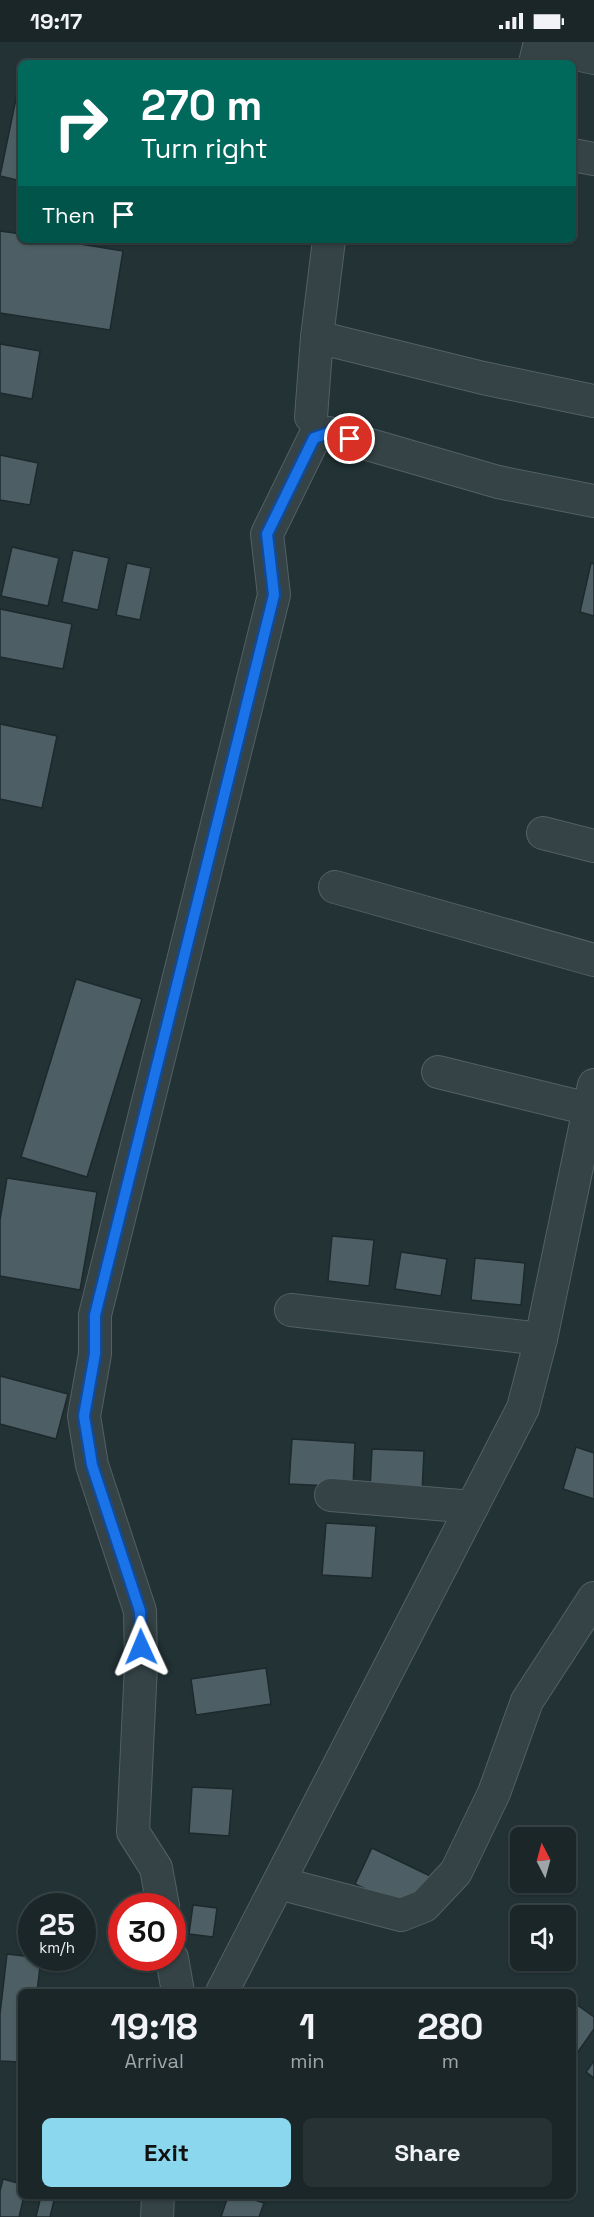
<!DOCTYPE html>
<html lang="en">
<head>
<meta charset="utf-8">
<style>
	:root { --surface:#1a2628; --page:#273234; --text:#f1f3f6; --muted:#9fa5a8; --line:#384345; --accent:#8ad7ee }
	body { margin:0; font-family:"Space Grotesk",sans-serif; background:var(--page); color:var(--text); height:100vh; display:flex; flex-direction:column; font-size:22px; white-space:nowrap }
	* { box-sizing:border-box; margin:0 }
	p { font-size:20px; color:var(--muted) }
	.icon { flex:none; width:33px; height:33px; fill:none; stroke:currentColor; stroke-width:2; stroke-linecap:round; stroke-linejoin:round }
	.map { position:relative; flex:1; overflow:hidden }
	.sheet { position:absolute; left:18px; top:1947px; width:558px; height:210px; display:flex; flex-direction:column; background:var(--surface); border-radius:9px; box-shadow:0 2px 4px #0004,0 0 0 2px var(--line) }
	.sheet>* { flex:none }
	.banner { position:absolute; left:18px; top:18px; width:558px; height:183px; border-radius:9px; box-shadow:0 2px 4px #0004,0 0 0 2px var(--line); background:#00695c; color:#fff; overflow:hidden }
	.needle { width:39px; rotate:354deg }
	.buttons { position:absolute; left:510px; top:1785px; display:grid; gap:12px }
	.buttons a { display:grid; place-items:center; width:66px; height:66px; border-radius:9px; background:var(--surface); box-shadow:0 2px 4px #0004,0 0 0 2px var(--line); font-size:30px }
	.speed { position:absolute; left:18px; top:1851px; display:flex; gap:12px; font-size:30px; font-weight:700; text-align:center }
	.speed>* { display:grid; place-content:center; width:78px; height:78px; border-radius:50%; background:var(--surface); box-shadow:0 2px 4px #0004,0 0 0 2px var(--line); line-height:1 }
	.speed small { font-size:15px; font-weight:400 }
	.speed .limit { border:9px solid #d22; background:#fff; color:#111 }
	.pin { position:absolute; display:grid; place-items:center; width:51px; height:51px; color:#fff; margin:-26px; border:3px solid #fff; border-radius:50%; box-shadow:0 2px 6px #0007 }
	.me { position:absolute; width:66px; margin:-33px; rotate:359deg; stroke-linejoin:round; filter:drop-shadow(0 0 4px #0008) }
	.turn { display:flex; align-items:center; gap:21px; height:126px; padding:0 24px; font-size:27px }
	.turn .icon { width:78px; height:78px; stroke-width:2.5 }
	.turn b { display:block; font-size:42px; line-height:51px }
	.then { display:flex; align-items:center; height:57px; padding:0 24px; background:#0003; gap:12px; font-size:22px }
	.eta { display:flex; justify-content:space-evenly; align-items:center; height:102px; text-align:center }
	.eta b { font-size:36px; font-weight:700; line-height:42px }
	.primary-button { display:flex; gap:12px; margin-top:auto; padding:12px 24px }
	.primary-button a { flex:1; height:69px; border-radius:9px; background:var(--accent); color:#111; font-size:24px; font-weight:700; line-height:69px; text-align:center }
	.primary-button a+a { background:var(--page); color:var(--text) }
	.status { display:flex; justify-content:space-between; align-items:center; height:42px; padding:0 30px; background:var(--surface); direction:ltr }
	.status svg { height:16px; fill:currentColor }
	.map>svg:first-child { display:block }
	.building { fill:#4d5f64; stroke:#1d292d; stroke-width:1.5 }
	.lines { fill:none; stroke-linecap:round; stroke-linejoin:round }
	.street-casing { stroke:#536064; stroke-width:34 }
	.street { stroke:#354346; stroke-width:32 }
	.route-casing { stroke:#114b97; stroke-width:15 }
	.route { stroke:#1a73e8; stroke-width:10 }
</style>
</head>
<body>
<div class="status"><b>19:17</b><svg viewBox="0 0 49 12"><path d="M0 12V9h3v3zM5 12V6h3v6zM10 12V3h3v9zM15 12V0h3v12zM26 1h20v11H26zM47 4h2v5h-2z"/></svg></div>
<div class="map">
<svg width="594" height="2175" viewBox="0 0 594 2175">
	<rect width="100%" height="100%" fill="#223235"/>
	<g class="building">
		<polygon points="18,47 21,47 21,139 0,134"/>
		<polygon points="0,189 21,192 21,198 56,198 123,209 110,288 0,271"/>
		<polygon points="0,302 40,309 32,357 0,351"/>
		<polygon points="0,413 38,421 30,463 0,458"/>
		<polygon points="12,505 59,516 48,564 1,554"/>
		<polygon points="73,508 109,516 98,568 62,560"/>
		<polygon points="127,521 151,526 140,578 116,573"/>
		<polygon points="591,521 594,522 594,574 580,570"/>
		<polygon points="0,567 72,582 63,627 0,615"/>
		<polygon points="0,682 57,694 42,766 0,757"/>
		<polygon points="76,937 142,957 87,1135 21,1115"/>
		<polygon points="7,1136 97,1150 80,1248 0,1234 0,1178"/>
		<polygon points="332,1194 374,1198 369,1244 328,1239"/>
		<polygon points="401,1210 447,1217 441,1254 395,1247"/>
		<polygon points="475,1216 525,1221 521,1263 471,1258"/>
		<polygon points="0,1334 68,1352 56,1397 0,1382"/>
		<polygon points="292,1397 355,1401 353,1445 289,1442"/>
		<polygon points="576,1405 594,1411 594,1457 563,1447"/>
		<polygon points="372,1407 424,1409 422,1451 370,1448"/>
		<polygon points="326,1481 376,1484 372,1536 322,1533"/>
		<polygon points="266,1626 271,1662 196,1673 191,1637"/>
		<polygon points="192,1745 233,1747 229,1794 189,1791"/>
		<polygon points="372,1806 449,1843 431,1879 355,1842"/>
		<polygon points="193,1863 217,1866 213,1895 189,1892"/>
		<polygon points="7,1912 41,1916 37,1950 21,1950 21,2020 0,2019 0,1972"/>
		<polygon points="573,1960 594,1975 594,1987 573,2017"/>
		<polygon points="594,2019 594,2036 586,2030"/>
		<polygon points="3,2137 21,2142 21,2154 24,2154 19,2175 0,2175 0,2149"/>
		<polygon points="41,2154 55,2154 50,2175 36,2175"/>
		<polygon points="228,2154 242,2154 264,2161 259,2175 221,2175"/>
	</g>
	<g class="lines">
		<defs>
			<g id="street">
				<polyline points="535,21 539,4 594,16"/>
				<polyline points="573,113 594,117"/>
				<polyline points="329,198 317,295 483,336 594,359"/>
				<polyline points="311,375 317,295"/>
				<polyline points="543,791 594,804"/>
				<polyline points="335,845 594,918"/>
				<polyline points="438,1030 589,1067"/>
				<polyline points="291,1268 541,1297"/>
				<polyline points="331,1453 472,1465"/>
				<polyline points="279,1841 401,1873 424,1864 456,1830 494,1751 527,1659 594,1556"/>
				<polyline points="163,1864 156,1826 133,1790 141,1623 140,1569 92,1423 84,1374 95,1312 95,1273 274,553 267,492 314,396 329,391 498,440 594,459"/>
				<polyline points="172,1916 178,1950"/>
				<polyline points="222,1950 523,1366 541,1297 594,1043"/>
				<polyline points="157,2175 158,2154"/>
			</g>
		</defs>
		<use href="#street" class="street-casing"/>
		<use href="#street" class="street"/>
	</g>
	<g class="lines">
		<defs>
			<polyline id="route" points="141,1605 140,1569 92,1423 84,1374 95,1312 95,1273 274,553 267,492 314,396 329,391 350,397"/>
		</defs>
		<use href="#route" class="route-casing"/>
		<use href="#route" class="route"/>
	</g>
</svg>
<div class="buttons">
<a><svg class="needle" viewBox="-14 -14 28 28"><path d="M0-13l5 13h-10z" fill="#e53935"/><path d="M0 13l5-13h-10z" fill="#9fa5a8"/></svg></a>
<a><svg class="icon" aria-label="sound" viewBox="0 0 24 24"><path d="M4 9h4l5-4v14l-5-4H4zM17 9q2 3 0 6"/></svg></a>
</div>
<div class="speed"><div>25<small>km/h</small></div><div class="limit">30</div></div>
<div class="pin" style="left:350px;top:397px;background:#d93025"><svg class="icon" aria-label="arrive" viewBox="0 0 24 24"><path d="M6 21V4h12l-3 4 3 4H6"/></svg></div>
<svg class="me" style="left:141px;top:1605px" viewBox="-20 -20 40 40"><path d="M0-17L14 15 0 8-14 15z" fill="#1a73e8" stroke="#fff" stroke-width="4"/></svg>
<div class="banner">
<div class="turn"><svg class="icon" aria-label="right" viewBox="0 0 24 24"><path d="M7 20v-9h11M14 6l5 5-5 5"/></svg><div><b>270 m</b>Turn right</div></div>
<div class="then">Then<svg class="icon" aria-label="arrive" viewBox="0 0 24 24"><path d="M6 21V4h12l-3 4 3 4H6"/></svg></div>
</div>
<section class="sheet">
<div class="eta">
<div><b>19:18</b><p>Arrival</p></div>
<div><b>1</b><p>min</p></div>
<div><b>280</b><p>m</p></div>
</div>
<div class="primary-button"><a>Exit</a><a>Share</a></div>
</section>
</div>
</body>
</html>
